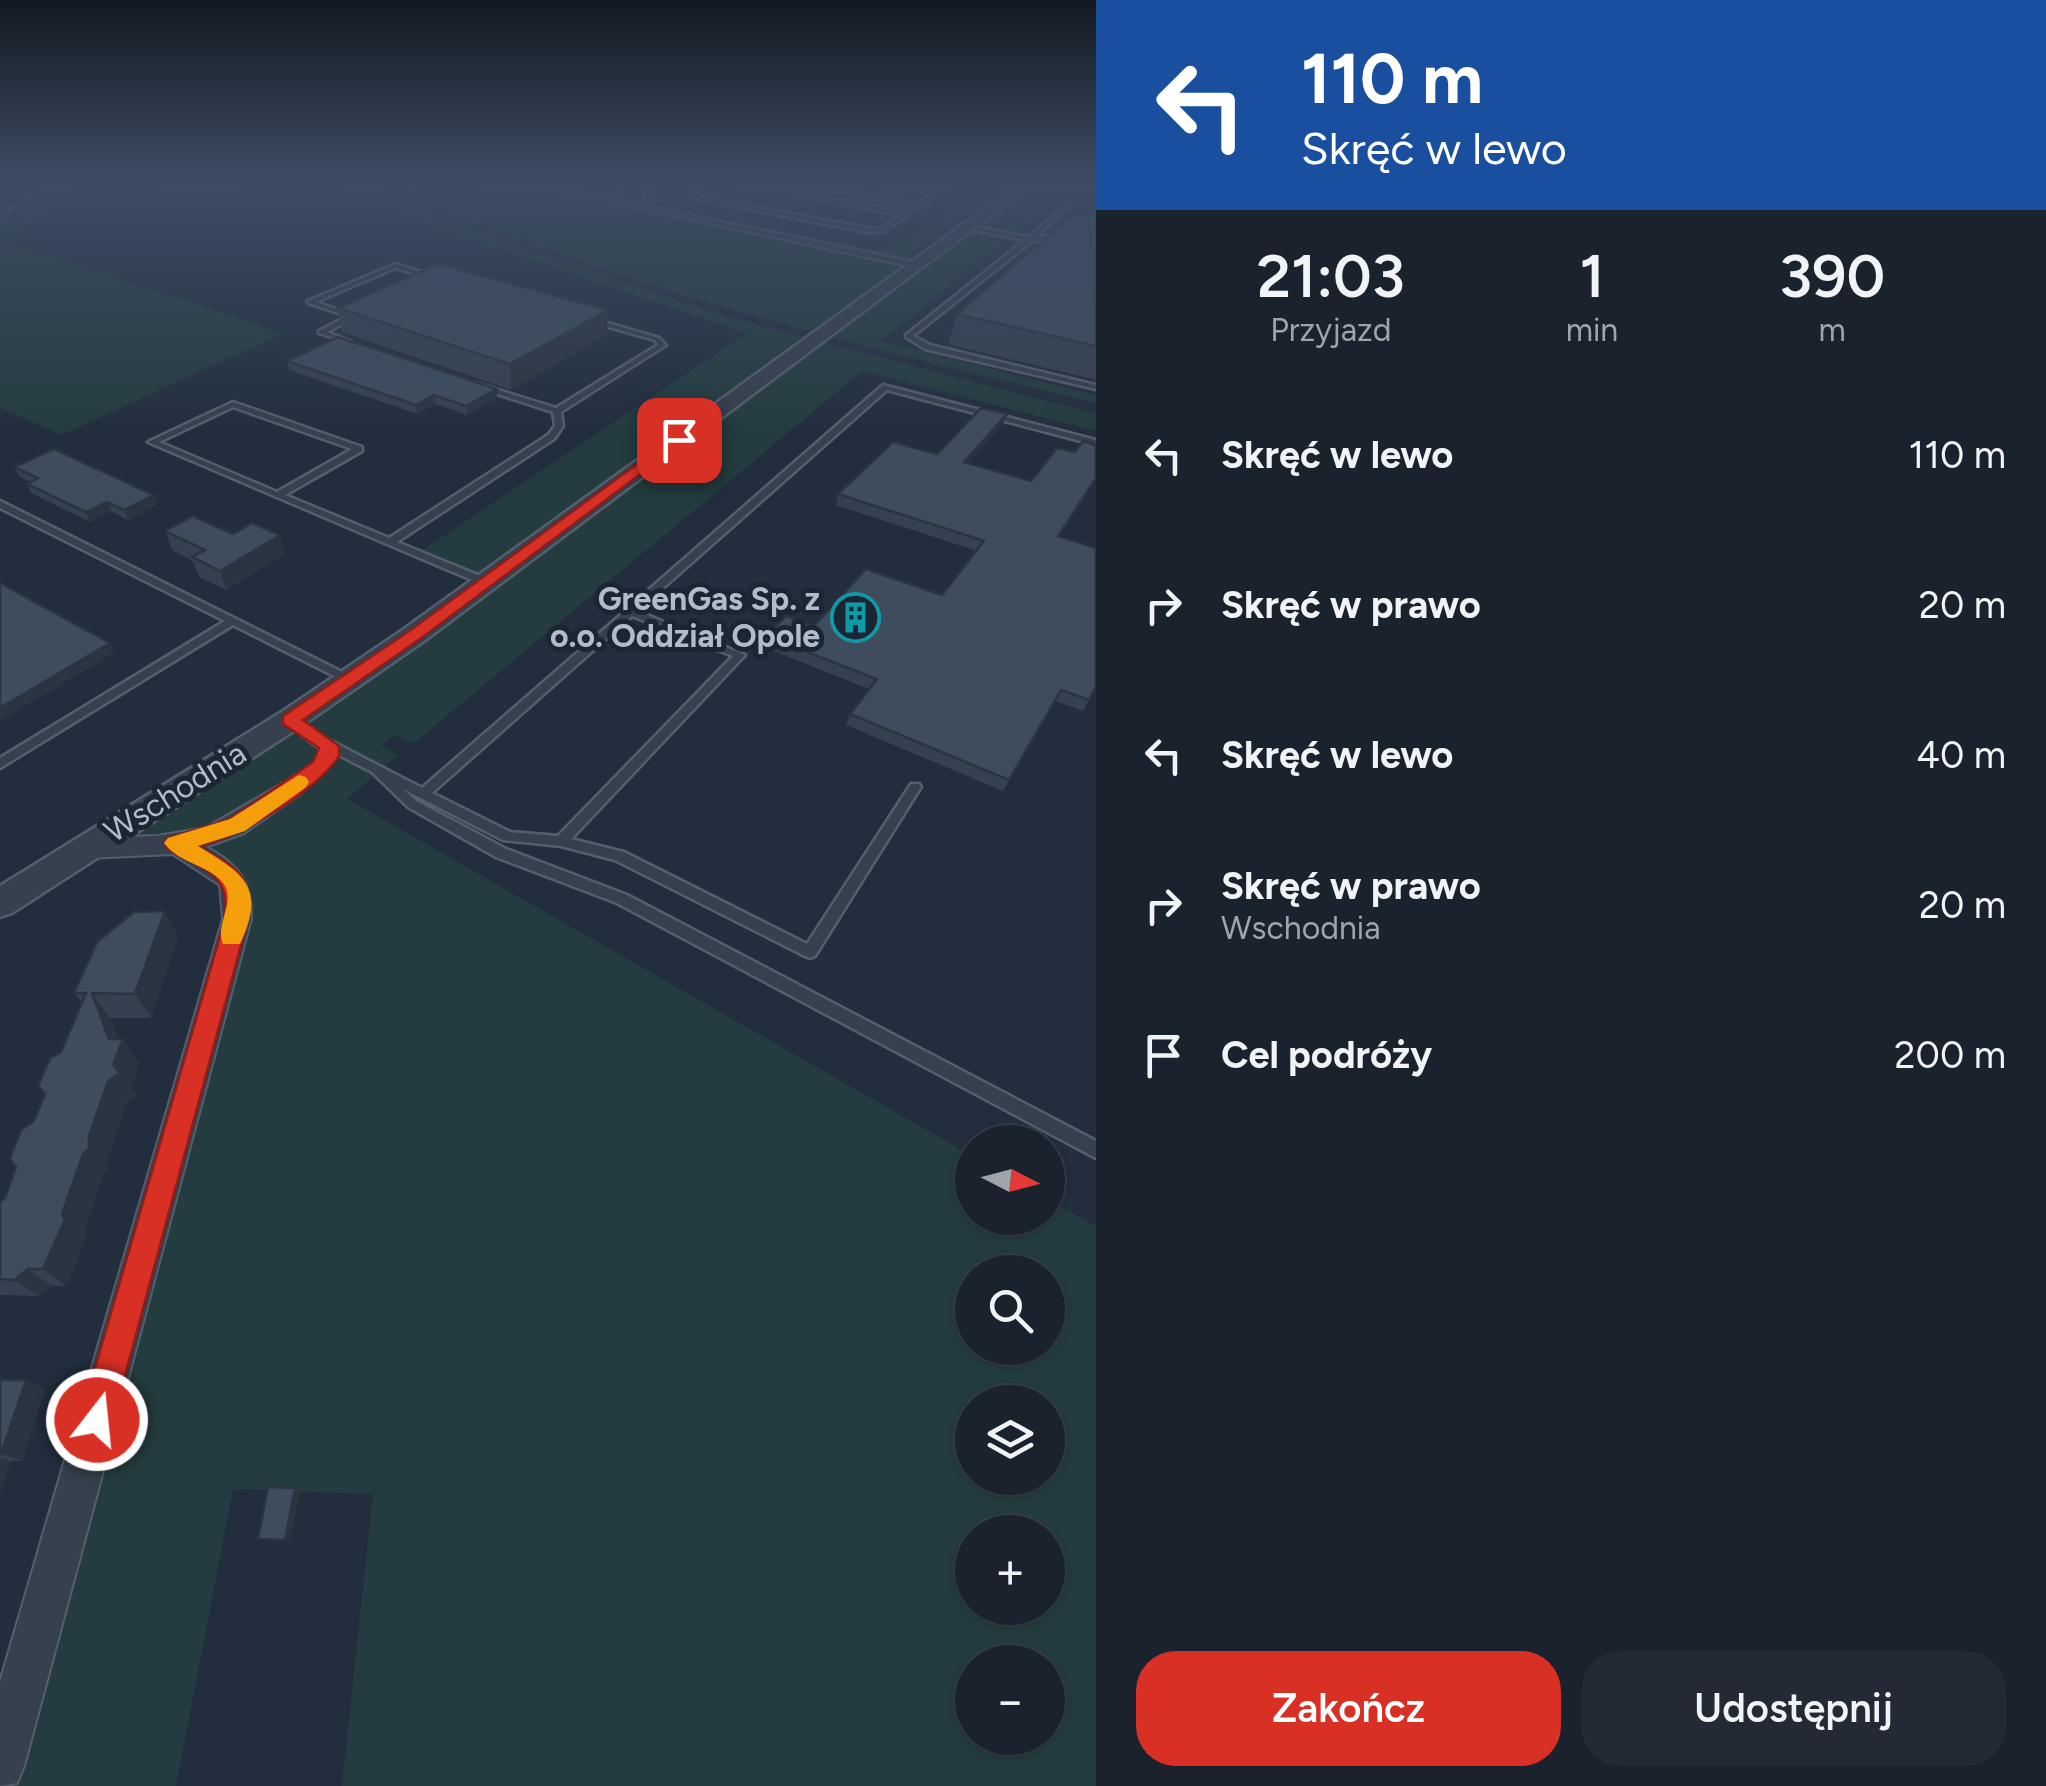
<!DOCTYPE html>
<html lang="pl">
<head>
<meta charset="utf-8">
<style>
	:root { --surface:#1a222e; --page:#232a36; --text:#f1f3f6; --muted:#9fa4aa; --line:#383f4a; --accent:#d93025 }
	body { margin:0; font-family:Figtree,sans-serif; background:var(--page); color:var(--text); height:100vh; display:flex; flex-direction:column; font-size:38px; white-space:nowrap }
	* { box-sizing:border-box; margin:0 }
	p { font-size:32px; color:var(--muted) }
	.icon { flex:none; width:55px; height:55px; fill:none; stroke:currentColor; stroke-width:2; stroke-linecap:round; stroke-linejoin:round }
	.map { position:relative; flex:1; overflow:hidden }
	.sheet { display:flex; flex-direction:column; background:var(--surface); width:950px }
	.sheet>* { flex:none }
	.banner { background:#1a4fa0; color:#fff; overflow:hidden }
	.needle { width:65px; rotate:96deg }
	.tools { position:absolute; left:955px; top:1125px; display:grid; gap:20px }
	.tools a { display:grid; place-items:center; width:110px; height:110px; border-radius:50%; background:var(--surface); box-shadow:0 2px 8px #0004,0 0 0 2px var(--line); font-size:50px }
	.pin { position:absolute; display:grid; place-items:center; width:85px; height:85px; color:#fff; margin:-42px; border-radius:20px; box-shadow:0 5px 15px #0006 }
	.me { position:absolute; width:110px; margin:-55px; rotate:16deg; stroke-linejoin:round; filter:drop-shadow(0 0 8px #0008) }
	.turn { display:flex; align-items:center; gap:35px; height:210px; padding:0 40px; font-size:45px }
	.turn .icon { width:130px; height:130px; stroke-width:2.5 }
	.turn b { display:block; font-size:70px; line-height:85px }
	.eta { display:flex; justify-content:space-evenly; align-items:center; height:170px; text-align:center }
	.eta b { font-size:60px; font-weight:600; line-height:70px }
	.action { display:flex; gap:20px; margin-top:auto; padding:20px 40px }
	.action a { flex:1; height:115px; border-radius:40px; background:var(--accent); color:#fff; font-size:40px; font-weight:600; line-height:115px; text-align:center }
	.action a+a { background:var(--page); color:var(--text) }
	ul { padding:0; list-style:none }
	li { display:flex; align-items:center; gap:30px; height:150px; padding:0 40px }
	li div { flex:1 }
	li b { display:block; font-size:38px }
	li em { font-style:normal }
	main { display:flex; flex:1; min-height:0 }
	.map>svg:first-child { display:block }
	.green { fill:#243c3f; fill-rule:evenodd }
	.lines { fill:none; stroke-linecap:round; stroke-linejoin:round }
	.service-casing { stroke:#555e6c; stroke-width:5 }
	.minor-casing { stroke:#555e6c; stroke-width:4 }
	.tertiary-casing { stroke:#555e6c; stroke-width:5 }
	.service { fill:#36404e; fill-rule:evenodd }
	.minor { fill:#36404e; fill-rule:evenodd }
	.tertiary { fill:#36404e; fill-rule:evenodd }
	.rail-casing { stroke:#586475; stroke-width:5 }
	.rail { stroke:#1c2533; stroke-width:4; stroke-dasharray:10; stroke-linecap:butt }
	.wall { fill:#354151 }
	.shaded-wall { fill:#2b3542 }
	.building { fill:#3e4c5e; stroke:#2b3542; stroke-width:2.5 }
	.route { fill:#d93025; stroke:#8d1f18; stroke-width:2.5 }
	.slow { fill:#f59e0b }
	.labels { text-anchor:middle; dominant-baseline:central; stroke-width:10; stroke-linejoin:round; paint-order:stroke }
	.far-poi-label { font-size:32px; font-weight:bold; fill:#b2bbc9; stroke:#1c2533; text-anchor:end }
	.far-street-label { font-size:32px; fill:#b2bbc9; stroke:#1c2533 }
</style>
</head>
<body>
<main>
<div class="map">
<svg width="1096" height="1786" viewBox="0 0 1096 1786">
	<rect width="100%" height="100%" fill="#222e3e"/>
	<g class="green">
		<polygon points="50,184 83,184 3,241 283,333 62,435 0,408 0,218"/>
		<polygon points="164,184 250,184 226,198 149,196"/>
		<path d="M332,184h43l143,63 210,70 368,97v17l-234,-60 -449,373 -19,-9 -13,10 17,10 -51,44 625,357v62h76v-19l48,27v560h-754l31,-292 -140,-5 -57,297h-176v-20l240,-871 -65,-52 -88,5 398,-265 -68,-29 330,-221 -304,-103 -48,-23zM972,1272h76v76h-76zM972,1402h76v76h-76zM972,1532h76v76h-76zM972,1662h76v76h-76z"/>
		<path d="M393,184h15l36,17 45,-17h23l130,24 -15,-5 -13,-10 4,-9h6l-3,8 18,11 245,49 74,-50 33,-11 -73,55 -13,14 13,3 109,-79h69v10l-33,-2 -181,149 214,54v8c-239,-58 -480,-113 -703,-219z"/>
	</g>
	<g class="lines">
		<defs>
			<g id="service">
				<polygon points="649,184 655,184 648,207 645,209 642,207"/>
				<polygon points="691,184 697,184 698,196 872,229 882,228 901,215 740,184 751,184 905,212 914,206 797,184 809,184 918,203 932,194 878,184 935,191 946,184 952,184 886,230 872,233 693,198"/>
				<polygon points="1068,203 1070,206 1036,237 1096,233 1096,237 1032,241 913,336 930,345 1096,385 1096,389 925,349 906,337 906,335 1025,240 970,229 968,226 1029,237"/>
				<polygon points="395,264 437,277 434,279 395,268 316,302 357,316 327,332 352,342 352,344 319,333 319,331 348,316 308,303 308,301"/>
				<path d="M590,318l69,20 7,7 -105,67 2,14 -9,13 -157,103 93,38v4h-8l-41,-17 -293,-125 85,-40 129,45v4l-77,44 104,43 159,-103 7,-9 -2,-14 -77,-25v-4l80,25 102,-63 -3,-5 -67,-19zM233,407l119,42 -75,43 -118,-50z"/>
				<path d="M883,385l213,55v5l-209,-55 -250,221 108,44 -174,184 53,13 183,92 104,-160h8l2,3 -2,3 -104,166 -5,2 -5,-2 -190,-96 -54,-14 -58,-6 -100,-51 13,12 90,48 121,46 469,246v17l-479,-255 -121,-46 -88,-50 -36,-35 -37,-19c-8,16 -30,37 -47,37l-2,-3 33,-27 4,-9 -37,-28v-6l4,-1 37,26h6l89,46 202,-176v-3l4,-1zM632,616l101,40 -175,180 -48,-4 -78,-39z"/>
				<polygon points="0,501 354,678 356,680 350,684 346,682 233,625 0,768 0,758 225,621 0,508"/>
			</g>
			<g id="minor">
				<polygon points="523,184 543,184 924,264 918,268"/>
				<path d="M292,778l9,3 3,6 -3,6 -57,40 -38,14c32,17 46,35 45,72l-227,847 -7,17 -17,3v-104l223,-763 -3,-34 -47,-31 -86,4 -9,-3 -4,-7 4,-7 9,-3 70,-2 49,-8z"/>
			</g>
			<polygon id="tertiary" points="1019,184 1033,184 424,641 300,727 12,913 0,917 0,886 280,713 404,629"/>
		</defs>
		<use href="#service" class="service-casing"/>
		<use href="#minor" class="minor-casing"/>
		<use href="#tertiary" class="tertiary-casing"/>
		<use href="#service" class="service"/>
		<use href="#minor" class="minor"/>
		<use href="#tertiary" class="tertiary"/>
		<defs>
			<polyline id="rail" points="0,216 48,184"/>
		</defs>
		<use href="#rail" class="rail-casing"/>
		<use href="#rail" class="rail"/>
	</g>
	<g class="wall">
		<polygon points="1096,202 1096,380 948,344 957,314 1086,215 1090,203"/>
		<polygon points="338,308 608,310 607,334 511,390 342,332"/>
		<polygon points="287,361 497,389 497,398 467,415 435,404 417,414 289,370"/>
		<polygon points="1003,424 968,463 1031,481 1096,480 1059,537 1096,687 1083,711 1055,701 1003,791 846,725 850,714 869,689 764,647 766,636 814,626 942,595 977,551 836,505 838,494 937,454"/>
		<polygon points="14,467 158,504 128,520 111,511 90,522 31,493 27,484 30,482 19,476"/>
		<polygon points="165,531 285,554 226,590 199,577 193,561 172,550"/>
		<polygon points="178,937 151,1018 110,1018 118,1039 139,1062 131,1088 137,1096 126,1103 108,1157 108,1170 103,1174 84,1233 86,1238 66,1286 52,1286 39,1296 0,1295 0,1202 5,1198 82,1003 74,993"/>
		<polygon points="0,1380 45,1389 22,1461 11,1461 0,1494"/>
	</g>
	<g class="shaded-wall">
		<polygon points="608,310 607,334 511,390 510,364"/>
		<polygon points="497,389 497,398 467,415 466,406"/>
		<polygon points="434,395 435,404 417,414 416,405"/>
		<polygon points="1007,414 1003,424 960,472 964,462"/>
		<polygon points="1096,478 1096,480 1053,547 1058,536"/>
		<polygon points="154,495 158,504 128,520 124,510"/>
		<polygon points="107,502 111,511 90,522 86,512"/>
		<polygon points="280,535 285,554 226,590 220,571"/>
		<polygon points="110,643 114,653 0,721 0,708"/>
		<polygon points="165,911 178,937 151,1018 135,994"/>
		<polygon points="92,993 110,1018 120,1046 123,1039 139,1062 131,1088 137,1096 126,1103 108,1157 108,1170 103,1174 84,1233 86,1238 66,1286 43,1269 113,1065"/>
		<polygon points="28,1269 52,1286 39,1296 14,1280"/>
		<polygon points="26,1380 45,1389 22,1461 1,1454"/>
		<polygon points="0,1458 11,1461 0,1494"/>
		<polygon points="295,1488 300,1490 290,1542 285,1540"/>
	</g>
	<g class="building">
		<polygon points="1096,214 1096,346 957,314 1067,220 1075,216"/>
		<polygon points="438,264 608,310 510,364 338,308"/>
		<polygon points="338,337 497,389 466,406 434,395 416,405 287,361"/>
		<polygon points="981,408 1007,414 964,462 1031,481 1057,448 1075,452 1083,441 1096,445 1096,478 1058,536 1096,548 1096,687 1089,700 1061,690 1009,780 850,714 877,679 766,636 786,616 814,626 866,569 942,595 984,541 838,494 893,442 937,454"/>
		<polygon points="54,449 154,495 124,510 107,502 86,512 27,484 38,478 14,467"/>
		<polygon points="193,516 233,534 252,523 280,535 220,571 192,557 205,550 165,531"/>
		<polygon points="0,583 110,643 0,708"/>
		<polygon points="165,911 135,994 92,993 109,1039 123,1039 113,1065 120,1073 108,1081 89,1136 89,1149 83,1154 62,1214 65,1219 43,1269 28,1269 14,1280 0,1279 0,1202 5,1198 16,1167 10,1158 21,1130 34,1121 45,1094 38,1086 50,1058 61,1052 86,993 74,993 97,942 134,912"/>
		<polygon points="0,1380 26,1380 1,1454 0,1454"/>
		<polygon points="268,1487 295,1488 285,1540 258,1539"/>
	</g>
	<linearGradient id="sky" x2="0" y2="1"><stop stop-color="#131922"/><stop offset="0.42" stop-color="#3e4c63"/><stop offset="1" stop-color="#3e4c63" stop-opacity="0"/></linearGradient>
	<rect width="1096" height="434" fill="url(#sky)"/>
	<path class="route" d="M674,437l12,3 -266,199 -117,81 36,26v10c-23,35 -100,82 -141,90 37,22 55,26 50,73l-135,501 -4,11 -12,5 -12,-5 -5,-11 145,-501c6,-47 -21,-48 -57,-70l-4,-6 4,-5 62,-19 83,-57 6,-14 -36,-24v-8l125,-84z"/>
	<path class="slow" d="M299,775l7,2 3,5 -3,5 -61,44 -47,15c45,27 69,41 42,98h-17c-9,-18 14,-44 0,-61 -14,-18 -45,-20 -59,-40l4,-5 62,-19z"/>
	<defs>
		<symbol id="building-ring" viewBox="-11 -11 22 22"><circle r="9.5" fill="#1c2533" stroke="#0f9aa8" stroke-width="1.5"/><path d="M-4-6H4V6H1V3H-1V6H-4ZM-2.5-4.3h1.7v1.8h-1.7ZM.8-4.3h1.7v1.8H.8ZM-2.5-1h1.7V.8h-1.7ZM.8-1h1.7V.8H.8Z" fill="#0f9aa8"/></symbol>
	</defs>
	<g fill-rule="evenodd">
		<use href="#building-ring" x="828" y="590" width="55" height="55"/>
	</g>
	<g class="labels">
		<g class="far-poi-label">
			<text x="820" y="599">GreenGas Sp. z<tspan x="820" dy="37">o.o. Oddział Opole</tspan></text>
		</g>
		<g class="far-street-label">
			<text transform="translate(175 792) rotate(-32)">Wschodnia</text>
		</g>
	</g>
</svg>
<div class="tools">
<a><svg class="needle" viewBox="-14 -14 28 28"><path d="M0-13l5 13h-10z" fill="#e53935"/><path d="M0 13l5-13h-10z" fill="#9fa4aa"/></svg></a>
<a><svg class="icon" aria-label="search" viewBox="0 0 24 24"><circle cx="10" cy="10" r="6"/><path d="M15 15l6 6"/></svg></a>
<a><svg class="icon" aria-label="layers" viewBox="0 0 24 24"><path d="M12 4l9 5-9 5-9-5zM3 14l9 5 9-5"/></svg></a>
<a>+</a>
<a>−</a>
</div>
<div class="pin" style="left:679px;top:440px;background:#d93025"><svg class="icon" aria-label="arrive" viewBox="0 0 24 24"><path d="M6 21V4h12l-3 4 3 4H6"/></svg></div>
<svg class="me" style="left:97px;top:1420px" viewBox="-20 -20 40 40"><circle r="17" fill="#d93025" stroke="#fff" stroke-width="3"/><path d="M0-11L8 9 0 5-8 9z" fill="#fff"/></svg>
</div>
<section class="sheet">
<div class="banner">
<div class="turn"><svg class="icon" aria-label="left" viewBox="0 0 24 24"><path d="M17 20v-9H6M10 6l-5 5 5 5"/></svg><div><b>110 m</b>Skręć w lewo</div></div>
</div>
<div class="eta">
<div><b>21:03</b><p>Przyjazd</p></div>
<div><b>1</b><p>min</p></div>
<div><b>390</b><p>m</p></div>
</div>
<ul>
<li><svg class="icon" aria-label="left" viewBox="0 0 24 24"><path d="M17 20v-9H6M10 6l-5 5 5 5"/></svg><div><b>Skręć w lewo</b></div><em>110 m</em></li>
<li><svg class="icon" aria-label="right" viewBox="0 0 24 24"><path d="M7 20v-9h11M14 6l5 5-5 5"/></svg><div><b>Skręć w prawo</b></div><em>20 m</em></li>
<li><svg class="icon" aria-label="left" viewBox="0 0 24 24"><path d="M17 20v-9H6M10 6l-5 5 5 5"/></svg><div><b>Skręć w lewo</b></div><em>40 m</em></li>
<li><svg class="icon" aria-label="right" viewBox="0 0 24 24"><path d="M7 20v-9h11M14 6l5 5-5 5"/></svg><div><b>Skręć w prawo</b><p>Wschodnia</p></div><em>20 m</em></li>
<li><svg class="icon" aria-label="arrive" viewBox="0 0 24 24"><path d="M6 21V4h12l-3 4 3 4H6"/></svg><div><b>Cel podróży</b></div><em>200 m</em></li>
</ul>
<div class="action"><a>Zakończ</a><a>Udostępnij</a></div>
</section>
</main>
</body>
</html>
